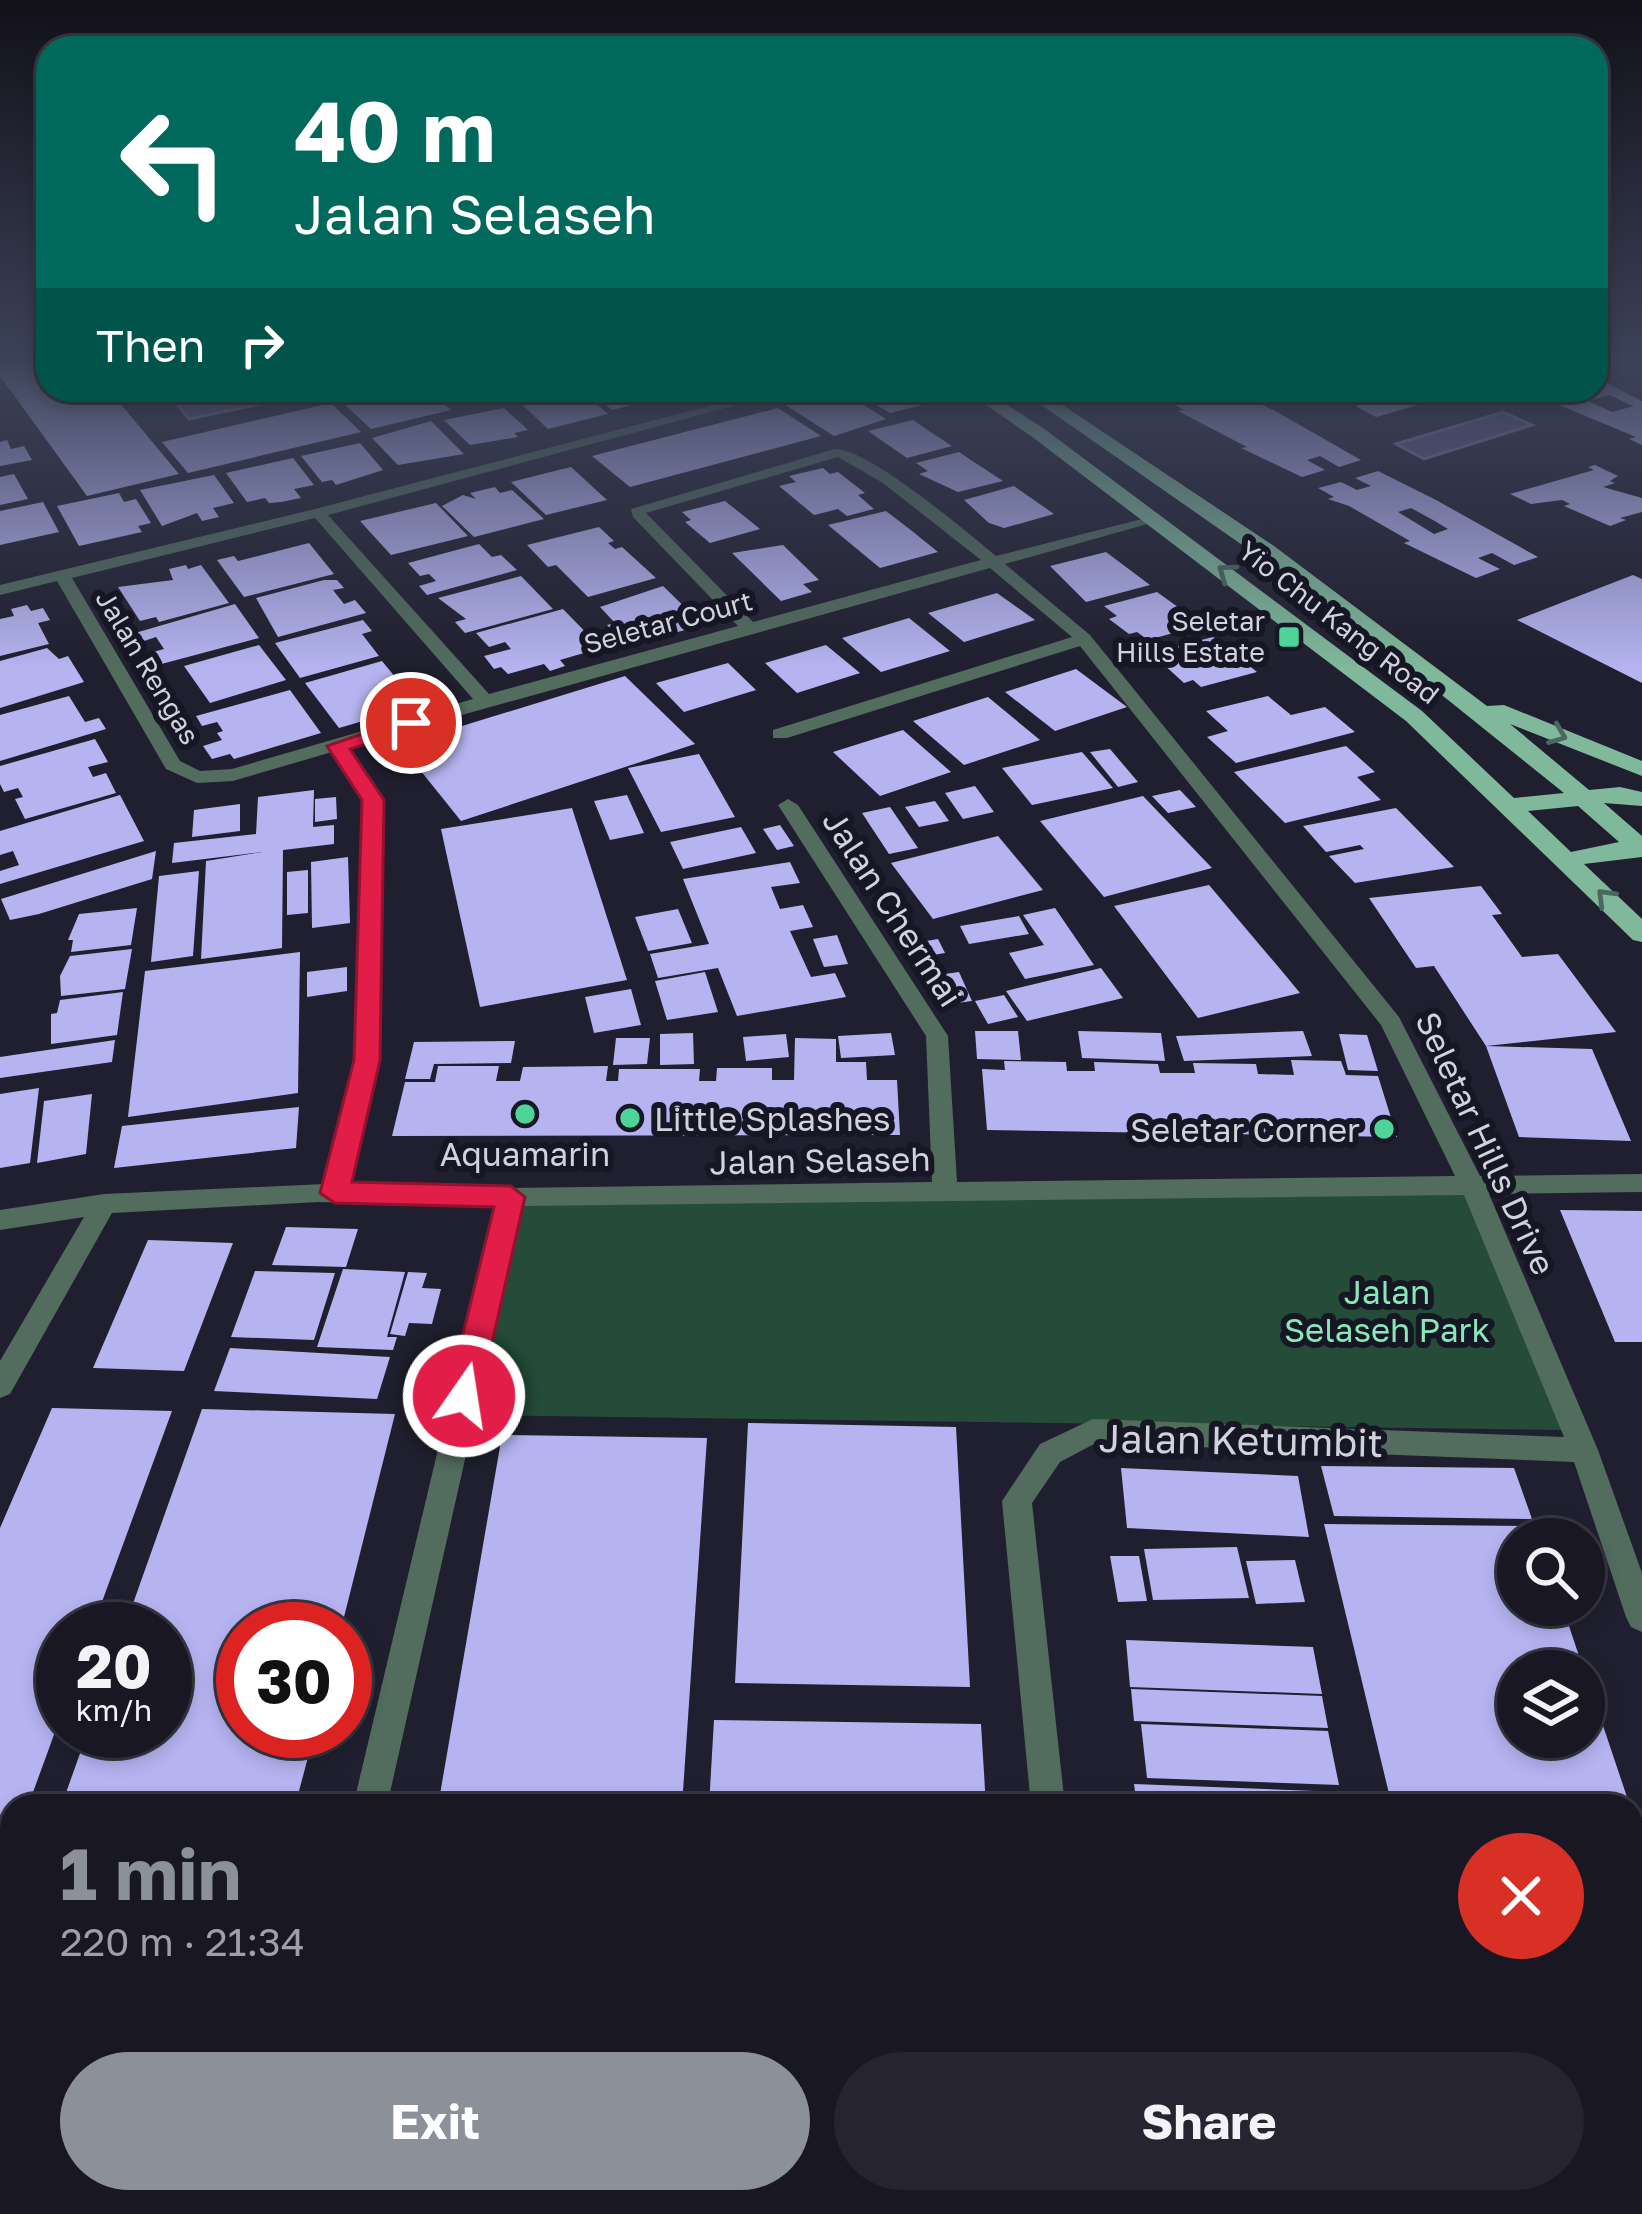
<!DOCTYPE html>
<html lang="en">
<head>
<meta charset="utf-8">
<style>
	:root { --surface:#181723; --page:#252430; --text:#f1f3f6; --muted:#9f9fa6; --line:#363641; --accent:#8c9099 }
	body { margin:0; font-family:"Golos Text",sans-serif; background:var(--page); color:var(--text); height:100vh; display:flex; flex-direction:column; font-size:45px; white-space:nowrap }
	* { box-sizing:border-box; margin:0 }
	p { font-size:39px; color:var(--muted) }
	.icon { flex:none; width:66px; height:66px; fill:none; stroke:currentColor; stroke-width:2; stroke-linecap:round; stroke-linejoin:round }
	.map { position:relative; flex:1; overflow:hidden }
	.panel { position:absolute; left:0px; top:1794px; width:1644px; height:420px; display:flex; flex-direction:column; background:var(--surface); border-radius:36px 36px 0 0; box-shadow:0 6px 18px #0003,0 0 0 3px var(--line) }
	.panel>* { flex:none }
	.guide { position:absolute; left:36px; top:36px; width:1572px; height:366px; border-radius:36px; box-shadow:0 6px 18px #0003,0 0 0 3px var(--line); background:#00695c; color:#fff; overflow:hidden }
	.fabs { position:absolute; left:1497px; top:1518px; display:grid; gap:24px }
	.fabs a { display:grid; place-items:center; width:108px; height:108px; border-radius:50%; background:var(--surface); box-shadow:0 6px 18px #0003,0 0 0 3px var(--line); font-size:60px }
	.speed { position:absolute; left:36px; top:1602px; display:flex; gap:24px; font-size:60px; font-weight:700; text-align:center }
	.speed>* { display:grid; place-content:center; width:156px; height:156px; border-radius:50%; background:var(--surface); box-shadow:0 6px 18px #0003,0 0 0 3px var(--line); line-height:1 }
	.speed small { font-size:30px; font-weight:400 }
	.speed .limit { border:18px solid #d22; background:#fff; color:#111 }
	.pin { position:absolute; display:grid; place-items:center; width:102px; height:102px; color:#fff; margin:-51px; border:6px solid #fff; border-radius:50%; box-shadow:0 3px 12px #0007 }
	.me { position:absolute; width:132px; margin:-66px; rotate:13deg; stroke-linejoin:round; filter:drop-shadow(0 0 9px #0008) }
	.turn { display:flex; align-items:center; gap:42px; height:252px; padding:0 60px; font-size:54px }
	.turn .icon { width:156px; height:156px; stroke-width:2.5 }
	.turn b { display:block; font-size:84px; line-height:102px }
	.then { display:flex; align-items:center; height:114px; padding:0 60px; background:#0003; gap:24px; font-size:45px }
	.round { display:grid; place-items:center; flex:none; width:126px; height:126px; border-radius:63px; background:var(--page) }
	.summary { display:flex; align-items:center; justify-content:space-between; height:204px; padding:0 60px }
	h1 { font-size:72px; font-weight:700; line-height:90px; color:var(--accent) }
	.action { display:flex; gap:24px; margin-top:auto; padding:24px 60px }
	.action a { flex:1; height:138px; border-radius:72px; background:var(--accent); color:#fff; font-size:48px; font-weight:700; line-height:138px; text-align:center }
	.action a+a { background:var(--page); color:var(--text) }
	.map>svg:first-child { display:block }
	.green { fill:#244c39 }
	.water { fill:#615e94; stroke:#8381aa; stroke-width:3 }
	.building { fill:#b5b4f1; fill-rule:evenodd }
	.lines { fill:none; stroke-linecap:round; stroke-linejoin:round }
	.minor { fill:#526c5e; fill-rule:evenodd }
	.primary { fill:#80b89b; fill-rule:evenodd }
	.oneway { stroke:#4b6760 }
	.route { fill:#e11d48; stroke:#92132f; stroke-width:3 }
	.poi-dot { fill:#4ed399; stroke:#161625; stroke-width:4.5 }
	.labels { text-anchor:middle; dominant-baseline:central; stroke-width:12; stroke-linejoin:round; paint-order:stroke }
	.far-poi-label { font-size:27px; fill:#d2d2dd; stroke:#161625; text-anchor:end }
	.far-street-label { font-size:27px; fill:#d2d2dd; stroke:#161625 }
	.street-label { font-size:33px; fill:#d2d2dd; stroke:#161625 }
	.poi-label { font-size:33px; fill:#d2d2dd; stroke:#161625; text-anchor:start }
	.park-label { font-size:33px; fill:#87e8b8; stroke:#161625 }
	.near-street-label { font-size:39px; fill:#d2d2dd; stroke:#161625 }
</style>
</head>
<body>
<div class="map">
<svg width="1642" height="2214" viewBox="0 0 1642 2214">
	<rect width="100%" height="100%" fill="#201f2f"/>
	<polygon class="green" points="1466,1193 1563,1430 470,1415 519,1205"/>
	<g class="water">
		<polygon points="166,390 211,390 215,394 247,390 260,404 189,419"/>
		<polygon points="1503,412 1532,425 1424,459 1396,444"/>
	</g>
	<g class="building">
		<polygon points="0,359 48,359 48,390 109,390 179,474 87,496 0,376"/>
		<path d="M1603,381l39,20v44l-13,-6 7,-2 -84,-35 -16,-12h60v-7zM1610,395l18,9 6,2 -22,6 -24,-11z"/>
		<polygon points="329,390 427,390 451,410 371,429"/>
		<polygon points="554,390 582,391 608,414 548,429 515,398"/>
		<polygon points="588,390 665,390 665,392 631,400 637,404 612,410"/>
		<polygon points="840,390 886,419 834,436 784,404"/>
		<polygon points="852,390 915,390 908,393 926,404 890,413"/>
		<polygon points="1232,390 1277,412 1361,460 1339,467 1320,456 1307,460 1325,470 1302,477 1241,448 1247,447 1178,411 1184,410 1170,402 1193,396 1206,404 1219,400 1206,393"/>
		<polygon points="1345,390 1447,390 1457,394 1376,417 1355,406 1368,402"/>
		<polygon points="331,403 361,432 188,473 162,442"/>
		<polygon points="504,408 528,430 514,433 518,437 470,445 444,420"/>
		<polygon points="778,408 821,436 630,487 592,456"/>
		<polygon points="913,420 929,431 952,446 907,458 868,431"/>
		<polygon points="431,421 464,454 398,465 372,438"/>
		<polygon points="7,440 11,449 24,446 32,460 0,466 0,442"/>
		<polygon points="360,443 383,470 336,485 332,480 322,482 301,456"/>
		<polygon points="959,452 977,464 1003,481 958,492 919,474 928,471 916,463"/>
		<polygon points="293,458 314,485 294,489 301,498 281,502 269,503 265,498 247,502 226,473"/>
		<polygon points="1595,465 1618,476 1610,481 1615,483 1603,487 1642,498 1642,512 1620,518 1626,520 1610,526 1564,506 1570,504 1562,500 1531,504 1510,494 1594,470 1588,467"/>
		<polygon points="571,467 607,500 546,515 511,482"/>
		<polygon points="823,468 830,474 838,472 865,493 858,495 874,509 847,516 838,509 814,515 779,486 796,482 789,476"/>
		<path d="M1378,471l58,29 102,57 -24,8 -22,-12 -14,5 22,11 -24,9 -72,-35 6,-2 -61,-35 -21,-7 6,-2 -16,-9 23,-6 16,8 14,-4 -16,-8zM1411,508l22,12 15,9 -14,5 -36,-22z"/>
		<polygon points="14,474 28,499 0,505 0,477"/>
		<polygon points="214,475 234,503 213,508 219,517 202,521 197,513 162,526 140,490"/>
		<polygon points="1014,486 1054,514 1004,528 989,523 964,500"/>
		<polygon points="495,487 500,493 512,490 544,519 474,537 442,506 463,495 476,499 470,493"/>
		<polygon points="119,493 124,502 136,499 151,523 138,526 142,532 79,546 57,506"/>
		<polygon points="725,501 744,516 760,529 710,543 685,522 691,520 682,512"/>
		<polygon points="43,502 59,532 0,545 0,511"/>
		<polygon points="436,503 468,536 391,555 360,521"/>
		<polygon points="886,511 912,531 938,552 880,568 828,525"/>
		<polygon points="599,527 614,541 608,543 615,549 622,547 656,578 588,597 556,565 548,567 527,545"/>
		<polygon points="309,543 334,574 244,597 217,560 234,556 238,561"/>
		<polygon points="479,544 492,557 501,555 517,570 427,595 419,586 436,581 429,574 420,576 408,563"/>
		<polygon points="783,545 819,580 803,584 812,592 781,601 732,553"/>
		<polygon points="1106,552 1150,585 1086,602 1050,566"/>
		<polygon points="186,565 188,569 201,565 229,603 159,622 156,617 140,621 118,587 173,580 169,569"/>
		<polygon points="1633,575 1642,579 1642,683 1517,620"/>
		<polygon points="521,576 553,609 465,633 455,622 466,619 438,598"/>
		<polygon points="324,580 337,580 344,588 333,590 344,604 355,600 366,613 278,637 256,598"/>
		<polygon points="663,586 703,625 627,646 607,625 615,623 600,607"/>
		<polygon points="1157,592 1182,610 1202,625 1148,640 1137,632 1129,634 1109,619 1117,616 1104,606"/>
		<polygon points="997,593 1035,620 964,642 928,613"/>
		<polygon points="235,604 259,638 154,666 146,654 164,649 156,637 141,642 135,633"/>
		<polygon points="27,605 31,611 43,608 50,620 38,623 49,644 0,656 0,619 14,616 11,609"/>
		<polygon points="563,609 601,648 560,660 565,666 550,671 544,664 508,674 501,667 494,669 484,656 511,649 505,642 489,647 476,633"/>
		<polygon points="909,618 950,651 881,672 842,638"/>
		<polygon points="363,620 372,631 362,634 379,656 300,678 275,643"/>
		<polygon points="1213,637 1257,672 1201,687 1193,680 1184,683 1151,653"/>
		<polygon points="259,645 286,680 210,703 184,666"/>
		<polygon points="826,645 860,673 797,693 765,663"/>
		<polygon points="47,648 59,659 68,656 84,682 0,708 0,661"/>
		<polygon points="382,661 418,705 339,728 305,683"/>
		<polygon points="728,663 756,690 684,712 656,683"/>
		<polygon points="1076,669 1127,707 1055,731 1005,692"/>
		<polygon points="625,676 695,744 461,821 400,745"/>
		<polygon points="290,690 321,733 234,759 230,754 212,759 203,746 222,740 217,733 223,731 217,722 202,726 196,716"/>
		<polygon points="69,696 85,722 99,718 106,729 0,761 0,715"/>
		<polygon points="1268,696 1291,715 1325,707 1355,732 1236,763 1207,737 1228,731 1206,711"/>
		<polygon points="988,697 1040,740 964,765 913,721"/>
		<polygon points="903,730 951,772 880,796 833,752"/>
		<polygon points="95,739 108,762 88,767 93,777 106,773 116,793 25,819 15,799 23,797 18,788 4,792 0,784 0,766"/>
		<polygon points="1346,746 1375,772 1357,777 1381,800 1285,823 1234,772"/>
		<polygon points="1110,749 1138,782 1118,787 1090,752"/>
		<polygon points="1082,752 1113,788 1032,805 1002,768"/>
		<polygon points="699,754 735,817 661,832 628,768"/>
		<polygon points="975,786 994,812 963,819 945,793"/>
		<polygon points="314,790 313,827 334,825 334,844 283,850 282,948 201,959 206,861 262,852 172,863 174,843 256,834 258,797"/>
		<polygon points="1180,790 1196,807 1168,813 1152,796"/>
		<polygon points="120,795 144,841 0,884 0,871 19,865 13,851 0,855 0,831"/>
		<polygon points="627,795 644,833 610,840 594,801"/>
		<polygon points="1143,796 1212,868 1104,897 1040,821"/>
		<polygon points="336,797 337,819 315,822 315,799"/>
		<polygon points="935,801 949,821 919,827 905,807"/>
		<polygon points="240,804 240,831 192,837 194,810"/>
		<polygon points="890,807 918,848 889,854 862,813"/>
		<polygon points="572,808 627,980 480,1007 441,829"/>
		<polygon points="1396,808 1454,867 1355,883 1329,856 1364,849 1360,845 1326,852 1303,826"/>
		<polygon points="780,825 794,846 777,850 763,829"/>
		<polygon points="741,827 756,853 683,869 670,842"/>
		<polygon points="998,836 1043,890 933,919 891,863"/>
		<polygon points="156,851 152,879 39,914 10,920 1,899"/>
		<polygon points="348,857 350,923 312,928 311,862"/>
		<polygon points="790,862 800,883 771,887 780,909 803,905 813,927 790,931 811,977 835,973 846,997 737,1016 718,968 658,978 650,954 709,944 683,879"/>
		<polygon points="308,870 308,913 287,915 287,872"/>
		<polygon points="199,871 193,956 151,962 159,876"/>
		<polygon points="1209,885 1281,970 1300,993 1198,1018 1114,906"/>
		<polygon points="1481,886 1502,914 1492,915 1522,957 1558,954 1616,1032 1486,1046 1434,966 1416,968 1369,898"/>
		<polygon points="137,908 131,945 71,952 73,940 68,940 79,914"/>
		<polygon points="1055,908 1094,965 1025,979 1009,953 1044,945 1023,915"/>
		<polygon points="678,909 692,943 648,951 635,917"/>
		<polygon points="1019,916 1029,934 969,944 960,926"/>
		<polygon points="837,935 848,964 824,967 813,939"/>
		<polygon points="938,939 945,953 916,958 909,944"/>
		<polygon points="132,949 125,989 61,996 60,976 70,956"/>
		<polygon points="300,952 298,1093 128,1117 145,971"/>
		<polygon points="347,967 347,991 307,997 307,972"/>
		<polygon points="1101,968 1123,998 1027,1021 1006,991"/>
		<polygon points="705,972 718,1012 667,1020 655,981"/>
		<polygon points="959,972 972,1001 943,1005 930,976"/>
		<polygon points="631,989 641,1025 594,1033 585,997"/>
		<polygon points="123,992 117,1035 51,1044 51,1014 57,1013 60,1000"/>
		<polygon points="1004,995 1018,1017 988,1024 975,1001"/>
		<polygon points="975,1031 1018,1031 1021,1060 977,1059"/>
		<polygon points="1078,1031 1161,1033 1165,1061 1082,1058"/>
		<polygon points="1303,1031 1312,1056 1184,1061 1176,1036"/>
		<polygon points="693,1033 694,1064 660,1065 660,1034"/>
		<polygon points="891,1033 895,1055 841,1058 838,1036"/>
		<polygon points="786,1034 789,1057 746,1061 743,1037"/>
		<polygon points="1339,1034 1367,1035 1378,1071 1348,1070"/>
		<polygon points="616,1038 650,1038 647,1064 613,1065"/>
		<polygon points="795,1038 836,1039 836,1062 866,1062 867,1080 897,1080 900,1135 392,1136 405,1082 435,1082 438,1066 499,1066 496,1081 520,1081 523,1067 608,1066 606,1081 618,1081 619,1069 700,1069 699,1081 716,1081 717,1068 772,1068 772,1080 794,1080"/>
		<polygon points="115,1040 112,1062 0,1078 0,1057"/>
		<polygon points="515,1041 511,1063 434,1064 430,1079 405,1079 414,1042"/>
		<polygon points="1486,1046 1592,1049 1631,1141 1519,1137"/>
		<polygon points="1291,1060 1341,1061 1346,1075 1378,1076 1397,1137 987,1130 982,1069 1005,1070 1004,1061 1066,1062 1067,1071 1095,1071 1094,1062 1158,1064 1160,1073 1195,1073 1193,1063 1256,1064 1258,1074 1294,1075"/>
		<polygon points="39,1088 30,1163 0,1168 0,1094"/>
		<polygon points="92,1094 86,1154 37,1163 44,1101"/>
		<polygon points="299,1107 296,1148 114,1168 122,1126"/>
		<polygon points="1560,1210 1642,1211 1642,1342 1615,1342"/>
		<polygon points="286,1227 358,1229 346,1267 272,1265"/>
		<polygon points="148,1240 233,1243 184,1371 93,1368"/>
		<polygon points="343,1269 405,1272 387,1337 397,1337 393,1350 317,1347"/>
		<polygon points="255,1271 335,1273 314,1340 231,1337"/>
		<polygon points="408,1272 427,1273 422,1288 441,1289 432,1324 409,1323 405,1336 390,1334"/>
		<polygon points="230,1348 390,1357 377,1399 214,1391"/>
		<polygon points="52,1408 172,1411 92,1629 63,1629 63,1710 28,1806 12,1806 12,1832 0,1832 0,1528"/>
		<polygon points="202,1409 395,1414 341,1629 243,1629 243,1731 315,1731 295,1806 62,1804 88,1731 165,1731 165,1629 124,1629"/>
		<polygon points="748,1423 956,1427 970,1687 735,1683"/>
		<polygon points="502,1435 707,1438 682,1806 438,1806"/>
		<polygon points="1321,1466 1514,1468 1532,1519 1334,1516"/>
		<polygon points="1121,1468 1298,1476 1309,1537 1127,1528"/>
		<polygon points="1324,1524 1534,1526 1539,1539 1518,1539 1518,1605 1562,1605 1584,1671 1518,1671 1518,1737 1584,1737 1585,1672 1630,1806 1392,1806"/>
		<polygon points="1237,1547 1249,1598 1153,1600 1144,1549"/>
		<polygon points="1110,1556 1139,1556 1147,1601 1118,1602"/>
		<polygon points="1295,1560 1305,1602 1256,1604 1246,1561"/>
		<polygon points="1126,1640 1313,1647 1322,1694 1130,1687"/>
		<polygon points="1131,1689 1322,1696 1328,1728 1134,1721"/>
		<polygon points="714,1720 981,1724 986,1806 709,1806"/>
		<polygon points="1141,1724 1328,1731 1339,1785 1147,1778"/>
		<polygon points="1134,1784 1341,1792 1343,1806 1137,1806"/>
		<polygon points="1632,1813 1642,1840 1642,2214 1489,2214 1487,2202 1632,2202"/>
		<polygon points="0,1984 12,1985 12,2202 181,2202 178,2214 0,2214"/>
		<polygon points="412,2202 652,2202 652,2214 410,2214"/>
		<polygon points="696,2202 964,2202 964,2214 695,2214"/>
		<polygon points="1202,2202 1271,2202 1372,2214 1203,2214"/>
	</g>
	<g class="lines">
		<g class="minor">
			<path d="M770,390h23l-465,125 161,179 249,-68 -105,-109 -2,-8 204,-60c33,-1 132,83 161,107l162,-41v6l-153,43 85,71 309,382 81,159 162,-2v18l-153,2 109,256 44,123v59l-11,-5 -5,-10 -52,-155 -478,-19 -36,19 -28,41 33,303h-34l-29,-305 38,-57 53,-25 471,18 -100,-242 -942,11 -135,600h-34l143,-600 -178,-4 -206,11 -102,181 -10,4v-37l84,-144 -84,13v-20l104,-16 221,-10 30,-123 8,-261 -31,-48 -99,29 -36,2 -31,-14 -109,-188 -57,14v-10l315,-76zM838,457l45,26 98,77 -228,62 -107,-109zM315,518l158,181 -241,70 -32,2 -20,-10 -108,-183zM990,568l82,69 -299,93v8h14l293,-92 301,379 74,151 -498,6 -9,-146 -150,-231 -10,-6 -10,6 148,231 6,146 -421,6 -161,-4 29,-123 4,-261 -36,-53z"/>
			<polygon points="258,2202 298,2202 296,2214 256,2214"/>
			<polygon points="1068,2202 1108,2202 1109,2214 1069,2214"/>
		</g>
		<path class="primary" d="M964,390h20l59,38 379,283 92,87 50,-5 -227,-182 -317,-221h20l234,156 213,160 17,-1 138,56v15l-132,-52 79,66 31,-3 22,5v14l-38,-3 38,33v21l-58,7 58,55v23l-9,-2 -227,-219 -375,-285zM1578,806l41,36 -48,10 -43,-41z"/>
	</g>
	<defs><path id="oneway-chevron" d="M-2-3.5L2.5 0L-2 3.5" fill="none" stroke-width="1.6" stroke-linecap="round" stroke-linejoin="round" transform="scale(3)"/></defs>
	<g class="oneway">
		<use href="#oneway-chevron" transform="translate(1226 572) rotate(-144)"/>
		<use href="#oneway-chevron" transform="translate(1558 735) rotate(22)"/>
		<use href="#oneway-chevron" transform="translate(1605 897) rotate(-135)"/>
	</g>
	<linearGradient id="sky" x2="0" y2="1"><stop stop-color="#12111a"/><stop offset="0.54" stop-color="#3c4258"/><stop offset="1" stop-color="#3c4258" stop-opacity="0"/></linearGradient>
	<rect width="1642" height="669" fill="url(#sky)"/>
	<polygon class="route" points="411,717 421,723 418,728 350,749 384,800 380,1060 352,1182 511,1186 525,1197 480,1396 475,1406 464,1410 453,1406 448,1396 494,1207 335,1203 320,1193 354,1060 362,800 327,746"/>
	<g class="poi-dot">
		<rect x="1277" y="625" width="24" height="24" rx="6"/>
		<circle cx="525" cy="1114" r="12"/>
		<circle cx="630" cy="1118" r="12"/>
		<circle cx="1384" cy="1129" r="12"/>
	</g>
	<g class="labels">
		<g class="far-poi-label">
			<text x="1265" y="621">Seletar<tspan x="1265" dy="31">Hills Estate</tspan></text>
		</g>
		<g class="far-street-label">
			<text transform="translate(668 622) rotate(-15)">Seletar Court</text>
			<text transform="translate(1339 622) rotate(38)">Yio Chu Kang Road</text>
			<text transform="translate(148 667) rotate(59)">Jalan Rengas</text>
		</g>
		<g class="street-label">
			<text transform="translate(893 908) rotate(57)">Jalan Chermai</text>
			<text transform="translate(1486 1143) rotate(65)">Seletar Hills Drive</text>
			<text transform="translate(820 1160) rotate(-1)">Jalan Selaseh</text>
		</g>
		<g class="poi-label">
			<text x="654" y="1118">Little Splashes</text>
			<text x="1360" y="1129" text-anchor="end">Seletar Corner</text>
			<text x="525" y="1153" text-anchor="middle">Aquamarin</text>
		</g>
		<g class="park-label">
			<text x="1387" y="1291">Jalan<tspan x="1387" dy="38">Selaseh Park</tspan></text>
		</g>
		<g class="near-street-label">
			<text transform="translate(1241 1440) rotate(1)">Jalan Ketumbit</text>
		</g>
	</g>
</svg>
<div class="fabs">
<a><svg class="icon" aria-label="search" viewBox="0 0 24 24"><circle cx="10" cy="10" r="6"/><path d="M15 15l6 6"/></svg></a>
<a><svg class="icon" aria-label="layers" viewBox="0 0 24 24"><path d="M12 4l9 5-9 5-9-5zM3 14l9 5 9-5"/></svg></a>
</div>
<div class="speed"><div>20<small>km/h</small></div><div class="limit">30</div></div>
<div class="pin" style="left:411px;top:723px;background:#d93025"><svg class="icon" aria-label="arrive" viewBox="0 0 24 24"><path d="M6 21V4h12l-3 4 3 4H6"/></svg></div>
<svg class="me" style="left:464px;top:1396px" viewBox="-20 -20 40 40"><circle r="17" fill="#e11d48" stroke="#fff" stroke-width="3"/><path d="M0-11L8 9 0 5-8 9z" fill="#fff"/></svg>
<div class="guide">
<div class="turn"><svg class="icon" aria-label="left" viewBox="0 0 24 24"><path d="M17 20v-9H6M10 6l-5 5 5 5"/></svg><div><b>40 m</b>Jalan Selaseh</div></div>
<div class="then">Then<svg class="icon" aria-label="right" viewBox="0 0 24 24"><path d="M7 20v-9h11M14 6l5 5-5 5"/></svg></div>
</div>
<section class="panel">
<div class="summary"><div><h1>1 min</h1><p>220 m · 21:34</p></div><a class="round" style="background:#d93025;color:#fff"><svg class="icon" aria-label="close" viewBox="0 0 24 24"><path d="M6 6l12 12M18 6L6 18"/></svg></a></div>
<div class="action"><a>Exit</a><a>Share</a></div>
</section>
</div>
</body>
</html>
